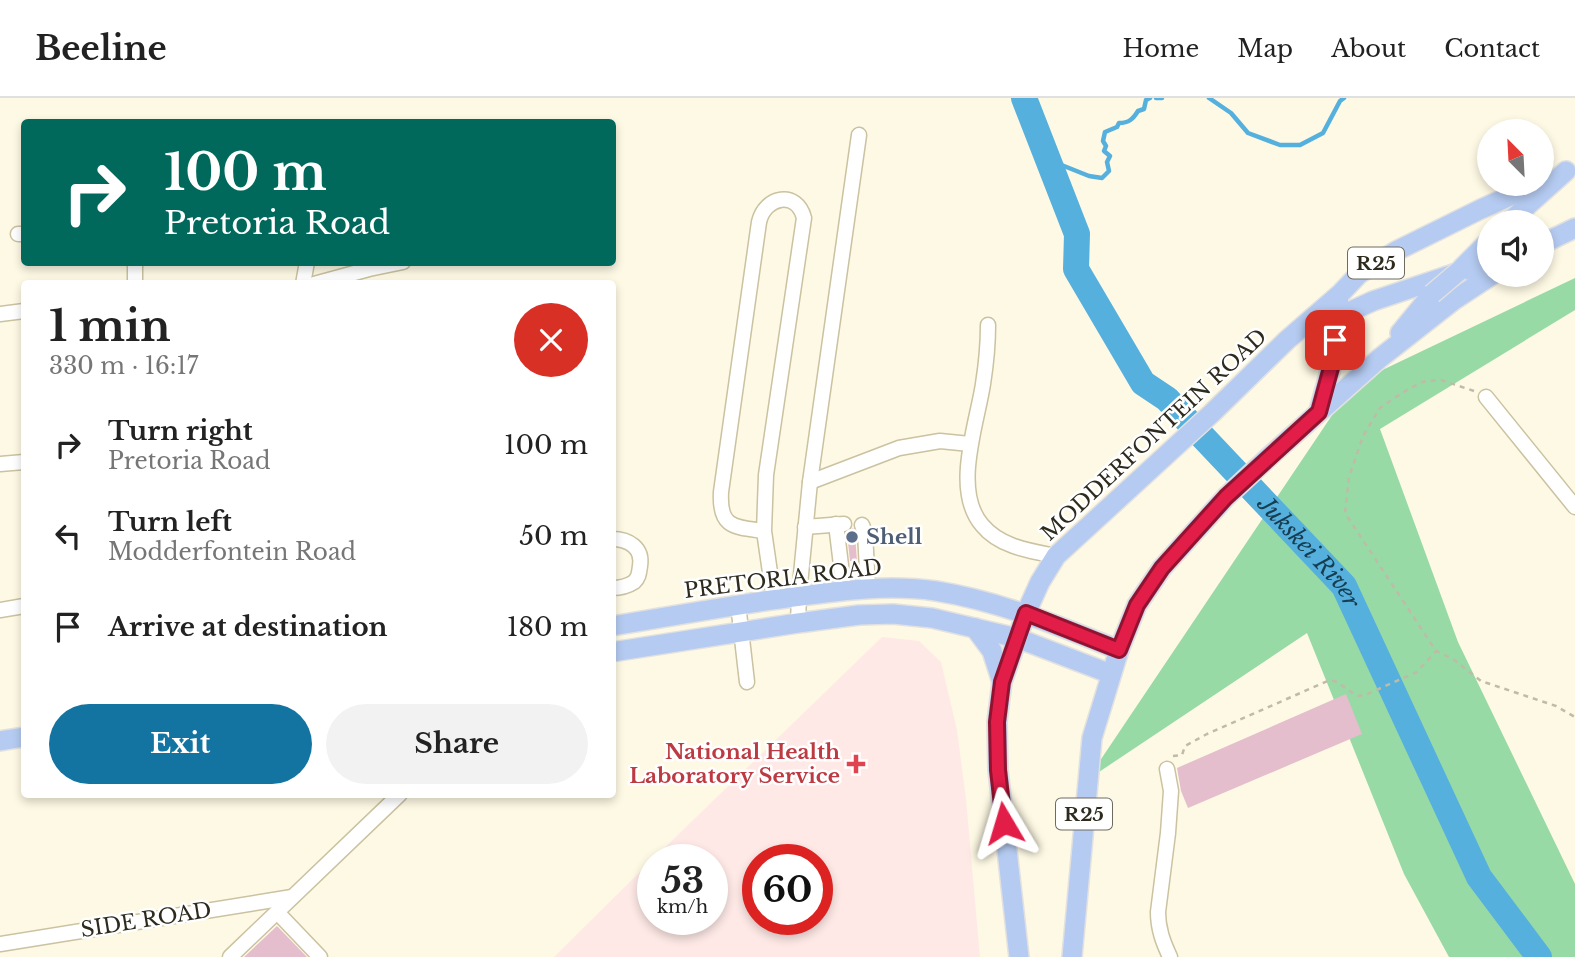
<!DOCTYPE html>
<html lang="en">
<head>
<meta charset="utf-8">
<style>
	:root { --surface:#fff; --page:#f2f2f2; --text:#222; --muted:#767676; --line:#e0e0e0; --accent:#1474a1 }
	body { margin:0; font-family:"Libre Baskerville",serif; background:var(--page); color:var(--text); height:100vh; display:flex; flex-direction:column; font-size:26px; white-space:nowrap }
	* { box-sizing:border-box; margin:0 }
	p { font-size:23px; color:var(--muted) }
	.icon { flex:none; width:38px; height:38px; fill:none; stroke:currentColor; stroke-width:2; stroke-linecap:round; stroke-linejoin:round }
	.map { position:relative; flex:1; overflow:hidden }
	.sheet { position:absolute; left:21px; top:182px; width:595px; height:518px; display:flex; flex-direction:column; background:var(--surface); border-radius:7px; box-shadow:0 4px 10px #0003 }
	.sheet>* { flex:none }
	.top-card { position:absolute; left:21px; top:21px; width:595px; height:147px; border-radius:7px; box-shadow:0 4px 10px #0003; background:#00695c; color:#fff; overflow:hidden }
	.needle { width:46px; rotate:336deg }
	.fabs { position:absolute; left:1477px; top:21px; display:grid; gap:14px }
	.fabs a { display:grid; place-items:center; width:77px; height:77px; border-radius:50%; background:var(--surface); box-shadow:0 4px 10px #0003; font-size:35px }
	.speed { position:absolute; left:637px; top:746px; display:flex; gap:14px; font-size:35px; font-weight:700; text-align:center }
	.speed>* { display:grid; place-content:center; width:91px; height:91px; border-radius:50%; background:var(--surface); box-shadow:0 4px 10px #0003; line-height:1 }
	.speed small { font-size:18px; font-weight:400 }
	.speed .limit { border:10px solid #d22; background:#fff; color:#111 }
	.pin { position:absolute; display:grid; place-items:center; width:60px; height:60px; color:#fff; margin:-30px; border-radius:14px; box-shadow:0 4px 10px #0006 }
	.me { position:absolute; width:77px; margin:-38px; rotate:353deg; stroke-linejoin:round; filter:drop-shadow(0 0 5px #0008) }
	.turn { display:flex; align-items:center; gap:24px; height:147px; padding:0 28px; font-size:32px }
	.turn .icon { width:91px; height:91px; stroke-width:2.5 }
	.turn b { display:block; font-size:49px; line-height:60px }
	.round { display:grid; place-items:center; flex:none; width:74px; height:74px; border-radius:37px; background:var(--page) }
	.summary { display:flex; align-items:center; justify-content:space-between; height:119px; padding:0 28px }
	h1 { font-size:42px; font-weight:700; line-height:52px }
	.primary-button { display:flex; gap:14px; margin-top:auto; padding:14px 28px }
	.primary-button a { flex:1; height:80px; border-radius:42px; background:var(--accent); color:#fff; font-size:28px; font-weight:700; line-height:80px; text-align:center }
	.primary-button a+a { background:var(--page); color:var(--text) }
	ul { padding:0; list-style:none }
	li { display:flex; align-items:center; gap:21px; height:91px; padding:0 28px }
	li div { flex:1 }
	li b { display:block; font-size:26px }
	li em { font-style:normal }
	header { display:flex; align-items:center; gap:42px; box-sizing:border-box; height:98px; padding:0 35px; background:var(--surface); border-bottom:2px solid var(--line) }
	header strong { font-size:33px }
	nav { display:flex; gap:38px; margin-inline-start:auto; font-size:24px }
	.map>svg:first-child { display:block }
	.medical { fill:#fee9e6; fill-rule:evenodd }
	.green { fill:#97daa6 }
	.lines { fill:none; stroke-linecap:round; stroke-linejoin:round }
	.stream { stroke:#56b0de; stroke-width:4.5 }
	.river { stroke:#56b0de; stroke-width:26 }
	.building { fill:#e4becc }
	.minor-casing { stroke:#cac2a0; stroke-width:17 }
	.major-casing { stroke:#e2e1e0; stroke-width:22 }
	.path { stroke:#bfbba8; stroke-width:2.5; stroke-dasharray:5 5; stroke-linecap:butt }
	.minor { stroke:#fff; stroke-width:14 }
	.major { stroke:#b5cbf1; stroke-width:19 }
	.major-bridge-casing { stroke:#e2e1e0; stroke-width:22; stroke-linecap:butt }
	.major-bridge { stroke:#b5cbf1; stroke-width:19 }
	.route-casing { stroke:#92132f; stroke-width:18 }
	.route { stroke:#e11d48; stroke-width:12 }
	.service-dot { fill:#5c6f8a; stroke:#fff; stroke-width:2.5 }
	.health-dot { fill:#e0444e; stroke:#fff; stroke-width:2.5 }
	.labels { text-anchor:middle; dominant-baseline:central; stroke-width:5; stroke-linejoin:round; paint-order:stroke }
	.shield { fill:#fff; stroke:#6d6b62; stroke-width:2 }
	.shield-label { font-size:19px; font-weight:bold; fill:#2e2b1e }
	.street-label { font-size:21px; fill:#2e2b1e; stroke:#fff }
	.service-label { font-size:21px; font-weight:bold; fill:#4e5e75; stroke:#fff; text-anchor:start }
	.health-label { font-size:21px; font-weight:bold; fill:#be3a42; stroke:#fff; text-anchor:end }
	.water-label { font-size:23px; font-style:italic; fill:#163d50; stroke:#fff }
</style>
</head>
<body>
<header>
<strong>Beeline</strong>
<nav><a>Home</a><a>Map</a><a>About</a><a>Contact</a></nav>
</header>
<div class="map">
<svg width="1575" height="859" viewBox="0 0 1575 859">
	<rect width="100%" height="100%" fill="#fef9e4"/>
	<path class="medical" d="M882,539l37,4 22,21 16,68 9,69 14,158h-426l99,-98v60h59v-60h-59zM758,761h59v60h-59z"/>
	<polygon class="green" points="1575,180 1575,212 1380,331 1458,544 1575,786 1575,859 1449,859 1404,776 1307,535 1087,682 1353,286"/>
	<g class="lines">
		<g class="stream">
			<polyline points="1156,0 1162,0"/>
			<polyline points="1209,0 1231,15 1248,35 1280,47 1300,47 1323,35 1340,3 1344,0"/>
			<path d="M1049,62l40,16 13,2 7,-7 -2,-9 3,-6 -6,-5 2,-5 -3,-5 2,-9 12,-5 2,-4c10,0 14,-4 19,-12l6,-2 2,-9 4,-2"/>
		</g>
		<path class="river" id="s1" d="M1024,0l53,136 -1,35 67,114 24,16 177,187 135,291 60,80"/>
	</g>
	<g class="building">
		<polygon points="853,430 855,437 857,463 850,463 847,435"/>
		<polygon points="1346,596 1362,636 1188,710 1181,693 1177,670"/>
		<polygon points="277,828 307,859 244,859"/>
	</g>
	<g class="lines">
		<defs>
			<g id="minor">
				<polyline points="18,136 24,136"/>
				<polyline points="135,164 135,186"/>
				<polyline points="303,186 307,164"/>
				<polyline points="314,186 369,171 403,164"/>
				<polyline points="0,216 24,213"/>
				<path d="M988,227c0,19 -2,40 -5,59 -6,40 -31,106 -1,141 18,22 48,26 74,31"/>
				<polyline points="1486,299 1575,409"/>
				<polyline points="0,366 24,364"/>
				<polyline points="810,384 899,350 940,343 970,346"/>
				<polyline points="836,426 844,492"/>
				<polyline points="862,427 865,435 868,490"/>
				<polyline points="805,429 844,426"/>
				<path d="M764,433c-30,-4 -45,-3 -43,-39l38,-270c6,-26 38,-32 45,-4l-38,257 -2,56 10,69"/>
				<path d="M612,441c17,0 31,9 28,27 -1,7 -1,11 -6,16 -6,4 -14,6 -22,6"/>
				<polyline points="738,506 747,584"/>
				<polyline points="0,512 24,508"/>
				<polyline points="798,525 799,497 810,384 859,37"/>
				<path d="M1167,671l4,22 -3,42 -10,79c0,17 5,30 12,45"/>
				<polyline points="277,814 320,859"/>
				<polyline points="0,846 292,799"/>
				<polyline points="230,859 400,696"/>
			</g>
			<g id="major">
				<polyline points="1509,124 1566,73"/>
				<polyline points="1542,146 1575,130"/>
				<polyline points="1462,170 1489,143"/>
				<polyline points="1338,219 1373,203 1489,164"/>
				<polyline points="1400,235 1432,196"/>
				<polyline points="1319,313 1332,266 1339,205"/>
				<path d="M612,528c53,-9 106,-18 159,-26 55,-7 109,-17 165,-9 63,10 123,35 183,59"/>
				<polyline points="975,530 992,553 1002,584"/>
				<polyline points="612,554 798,525 859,517 893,516 932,520 1017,540 1111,576"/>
				<polyline points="0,643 24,639"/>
				<polyline points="1019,859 998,672 997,624 1002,584 1026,515 1040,484 1056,458 1212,315 1287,242 1340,196 1359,176 1396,153 1481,111 1537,86"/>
				<polyline points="1072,859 1092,640 1119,552 1137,507 1162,470 1226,399 1270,358 1380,260 1454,202 1492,177"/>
			</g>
		</defs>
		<use href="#minor" class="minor-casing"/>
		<use href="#major" class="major-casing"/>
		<g class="path">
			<polyline points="1474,293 1441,282 1422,284 1400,296 1380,310 1363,338 1349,379 1345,415 1436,553 1453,561 1481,583 1556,608 1575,619"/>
			<polyline points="1173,658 1182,657 1185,648 1207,636 1330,582 1337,584 1357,598 1365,597 1417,574 1436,553"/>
		</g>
		<use href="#minor" class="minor"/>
		<use href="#major" class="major"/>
		<defs>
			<polyline id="major-bridge" points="1432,196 1459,173"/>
		</defs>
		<use href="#major-bridge" class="major-bridge-casing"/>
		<use href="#major-bridge" class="major-bridge"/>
	</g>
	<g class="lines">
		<defs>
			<polyline id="route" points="1004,725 998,672 997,624 1002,584 1026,515 1119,552 1137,507 1162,470 1226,399 1319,314 1332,266 1335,242"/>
		</defs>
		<use href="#route" class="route-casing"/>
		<use href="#route" class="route"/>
	</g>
	<circle class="service-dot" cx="852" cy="439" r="7"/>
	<path class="health-dot" d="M852.5 655.5h7v7h7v7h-7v7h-7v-7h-7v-7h7z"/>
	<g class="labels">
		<g class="shield">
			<rect x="1348" y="149.5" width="56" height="31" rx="5"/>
			<rect x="1056" y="700.5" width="56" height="31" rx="5"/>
		</g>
		<g class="shield-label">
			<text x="1376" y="165">R25</text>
			<text x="1084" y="716">R25</text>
		</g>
		<g class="street-label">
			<text transform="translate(1154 337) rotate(-43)">MODDERFONTEIN ROAD</text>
			<text transform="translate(783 481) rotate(-7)">PRETORIA ROAD</text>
			<text transform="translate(146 822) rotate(-9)">SIDE ROAD</text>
		</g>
		<g class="service-label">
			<text x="866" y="439">Shell</text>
		</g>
		<g class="health-label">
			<text x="840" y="654">National Health<tspan x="840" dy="24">Laboratory Service</tspan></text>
		</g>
		<g class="water-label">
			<text stroke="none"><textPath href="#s1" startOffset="551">Jukskei River</textPath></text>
		</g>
	</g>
</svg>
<div class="fabs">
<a><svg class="needle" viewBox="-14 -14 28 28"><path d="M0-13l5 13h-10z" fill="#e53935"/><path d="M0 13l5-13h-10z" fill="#767676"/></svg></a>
<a><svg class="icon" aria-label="sound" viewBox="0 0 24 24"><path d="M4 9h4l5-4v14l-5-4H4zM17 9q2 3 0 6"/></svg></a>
</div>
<div class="speed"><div>53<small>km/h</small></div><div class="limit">60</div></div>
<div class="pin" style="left:1335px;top:242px;background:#d93025"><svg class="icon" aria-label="arrive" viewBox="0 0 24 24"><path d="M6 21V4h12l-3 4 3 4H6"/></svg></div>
<svg class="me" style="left:1004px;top:725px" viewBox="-20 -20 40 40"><path d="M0-17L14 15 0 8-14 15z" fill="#e11d48" stroke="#fff" stroke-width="4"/></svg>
<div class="top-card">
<div class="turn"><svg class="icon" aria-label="right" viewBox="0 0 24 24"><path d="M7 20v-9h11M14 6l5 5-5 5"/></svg><div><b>100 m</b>Pretoria Road</div></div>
</div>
<section class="sheet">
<div class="summary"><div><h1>1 min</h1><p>330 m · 16:17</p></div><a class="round" style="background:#d93025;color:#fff"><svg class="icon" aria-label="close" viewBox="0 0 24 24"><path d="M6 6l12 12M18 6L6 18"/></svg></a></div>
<ul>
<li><svg class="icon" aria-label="right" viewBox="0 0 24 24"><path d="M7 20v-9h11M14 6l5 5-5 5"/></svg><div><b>Turn right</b><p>Pretoria Road</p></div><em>100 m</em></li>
<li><svg class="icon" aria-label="left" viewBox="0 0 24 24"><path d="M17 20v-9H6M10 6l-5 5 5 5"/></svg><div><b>Turn left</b><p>Modderfontein Road</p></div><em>50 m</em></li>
<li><svg class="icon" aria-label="arrive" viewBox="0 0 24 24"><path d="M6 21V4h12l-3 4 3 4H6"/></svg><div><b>Arrive at destination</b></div><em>180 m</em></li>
</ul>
<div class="primary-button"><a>Exit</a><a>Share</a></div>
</section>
</div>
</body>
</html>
